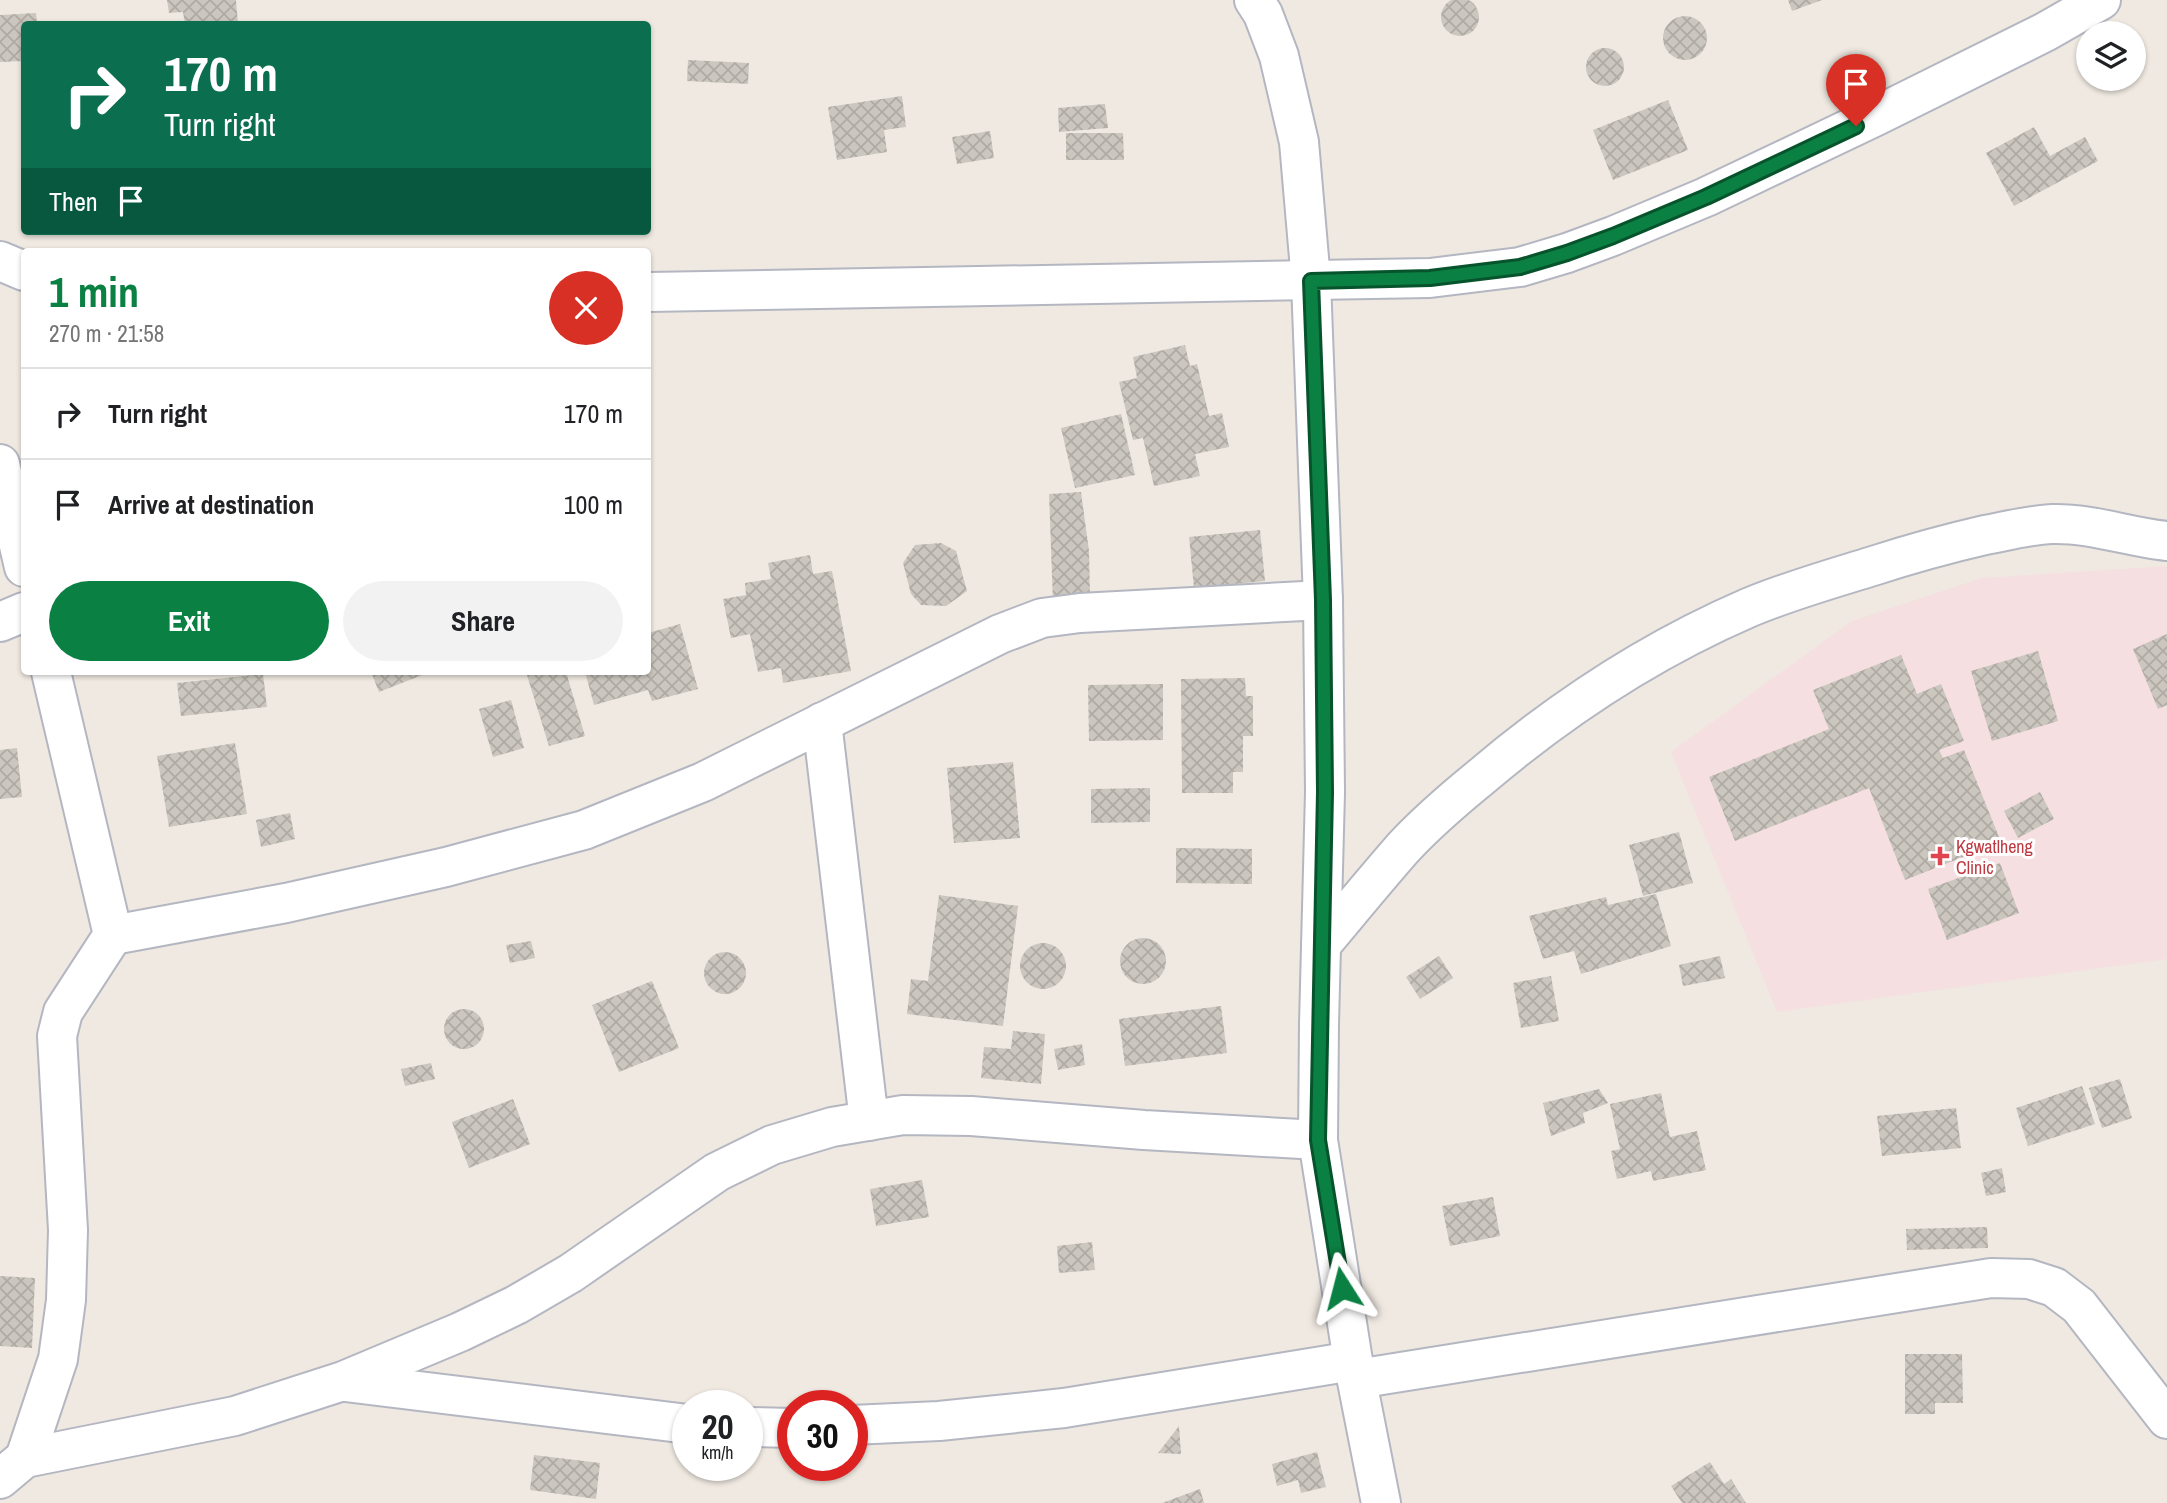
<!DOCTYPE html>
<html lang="en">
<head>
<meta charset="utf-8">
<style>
	:root { --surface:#fff; --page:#f2f2f2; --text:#202124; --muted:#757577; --line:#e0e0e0; --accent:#0b8043 }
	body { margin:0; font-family:"Archivo Narrow",sans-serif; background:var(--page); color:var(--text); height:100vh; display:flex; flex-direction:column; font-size:26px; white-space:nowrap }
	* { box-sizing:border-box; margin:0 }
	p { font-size:23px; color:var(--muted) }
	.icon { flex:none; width:38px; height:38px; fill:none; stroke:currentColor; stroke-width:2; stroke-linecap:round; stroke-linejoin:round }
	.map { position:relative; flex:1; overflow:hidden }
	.drawer { position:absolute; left:21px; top:248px; width:630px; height:427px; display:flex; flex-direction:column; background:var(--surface); border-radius:7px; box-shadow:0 2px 5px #0004 }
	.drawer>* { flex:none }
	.guide { position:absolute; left:21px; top:21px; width:630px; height:214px; border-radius:7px; box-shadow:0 2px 5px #0004; background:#0b6e4f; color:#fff; overflow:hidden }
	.tools { position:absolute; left:2076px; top:21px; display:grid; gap:14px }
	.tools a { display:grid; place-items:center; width:70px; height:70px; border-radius:50%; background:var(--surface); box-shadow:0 2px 5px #0004; font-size:35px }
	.speed { position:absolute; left:672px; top:1390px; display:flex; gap:14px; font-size:35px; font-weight:700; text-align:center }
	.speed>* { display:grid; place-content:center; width:91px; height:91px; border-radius:50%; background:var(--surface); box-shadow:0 2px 5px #0004; line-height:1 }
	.speed small { font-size:18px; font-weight:400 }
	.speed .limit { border:10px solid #d22; background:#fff; color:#111 }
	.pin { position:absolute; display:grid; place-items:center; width:60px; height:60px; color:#fff; margin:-72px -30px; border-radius:50% 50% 50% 0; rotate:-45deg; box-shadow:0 0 7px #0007 }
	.pin .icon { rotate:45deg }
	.me { position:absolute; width:77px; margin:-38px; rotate:351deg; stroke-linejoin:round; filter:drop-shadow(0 0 5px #0008) }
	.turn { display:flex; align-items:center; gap:24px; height:147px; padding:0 28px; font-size:32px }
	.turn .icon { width:91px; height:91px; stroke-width:2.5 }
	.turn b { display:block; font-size:49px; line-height:60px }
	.then { display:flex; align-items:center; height:66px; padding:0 28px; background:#0003; gap:14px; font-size:26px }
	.round { display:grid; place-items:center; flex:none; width:74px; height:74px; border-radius:37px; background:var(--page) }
	.overview { display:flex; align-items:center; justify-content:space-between; height:119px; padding:0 28px }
	h1 { font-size:42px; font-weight:800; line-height:52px; color:var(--accent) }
	.button { display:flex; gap:14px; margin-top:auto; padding:14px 28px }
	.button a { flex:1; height:80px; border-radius:42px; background:var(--accent); color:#fff; font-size:28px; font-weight:800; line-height:80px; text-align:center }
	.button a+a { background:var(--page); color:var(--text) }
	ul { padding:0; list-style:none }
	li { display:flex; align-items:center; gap:21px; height:91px; padding:0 28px; border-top:2px solid var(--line) }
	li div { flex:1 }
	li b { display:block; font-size:26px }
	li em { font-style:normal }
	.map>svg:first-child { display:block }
	.medical { fill:#f5dfe0 }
	.building { fill:url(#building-cross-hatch) }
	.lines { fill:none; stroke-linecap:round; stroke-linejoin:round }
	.minor-casing { stroke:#b4b7c1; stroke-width:42 }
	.minor { stroke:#fff; stroke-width:38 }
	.route-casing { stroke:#07532c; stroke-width:18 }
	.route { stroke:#0b8043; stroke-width:12 }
	.health-dot { fill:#e0444e; stroke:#fff; stroke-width:2.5 }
	.labels { text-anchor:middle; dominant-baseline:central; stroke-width:6; stroke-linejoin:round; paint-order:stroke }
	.health-label { font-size:18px; fill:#be3a42; stroke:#fff; text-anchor:start }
</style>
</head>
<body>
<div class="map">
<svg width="2167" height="1503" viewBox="0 0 2167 1503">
	<defs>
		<pattern id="building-cross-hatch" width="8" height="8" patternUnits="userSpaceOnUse" patternTransform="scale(1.75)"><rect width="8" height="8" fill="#cbc7bf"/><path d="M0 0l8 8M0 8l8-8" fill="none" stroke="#afaba4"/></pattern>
	</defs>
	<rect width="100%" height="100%" fill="#efe9e1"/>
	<polygon class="medical" points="2167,566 2167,959 1777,1012 1671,752 1852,621 1982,578"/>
	<g class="building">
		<circle cx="1460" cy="17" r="19"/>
		<polygon points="167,0 236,0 238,24 185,24 183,12 169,13"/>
		<polygon points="1788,0 1822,0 1792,11"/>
		<polygon points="36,13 37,24 24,24 24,61 0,62 0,15"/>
		<circle cx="1685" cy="38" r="22"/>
		<circle cx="1605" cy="67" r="19"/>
		<polygon points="688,60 749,63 748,84 687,81"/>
		<polygon points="902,96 906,127 884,130 887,152 837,160 828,107"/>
		<polygon points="1668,100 1688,150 1613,180 1593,130"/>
		<polygon points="1105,104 1108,128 1059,132 1058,108"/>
		<polygon points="2034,127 2050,156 2085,137 2098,161 2014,206 1986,153"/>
		<polygon points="990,131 994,158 957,164 952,137"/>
		<polygon points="1066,133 1123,133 1124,160 1066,160"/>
		<polygon points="1185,345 1190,366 1197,364 1209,416 1222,413 1229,447 1195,454 1200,476 1154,486 1143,438 1133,440 1119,382 1137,378 1133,357"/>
		<polygon points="1121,414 1135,475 1075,488 1061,428"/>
		<polygon points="1081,492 1089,551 1090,597 1053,602 1049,494"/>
		<polygon points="1260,530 1265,581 1194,588 1189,537"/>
		<polygon points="941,543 956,551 967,591 946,606 921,605 911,594 903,563 915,545"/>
		<polygon points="810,555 813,574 832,571 851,671 783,683 781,668 758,672 750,634 731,638 723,599 746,595 745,583 771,579 768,563"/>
		<polygon points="680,624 698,689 652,701 648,690 594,705 585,672 648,672 648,633"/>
		<polygon points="2167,634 2167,705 2158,709 2133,649"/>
		<polygon points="2038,651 2058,721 1992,741 1971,671"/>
		<polygon points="1901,655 1917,694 1941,684 1964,741 1939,750 1943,758 1964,750 2001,842 1905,880 1869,788 1735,841 1709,777 1829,729 1813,690"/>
		<polygon points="371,672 430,672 379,692"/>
		<polygon points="526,672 566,672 585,736 549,746"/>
		<polygon points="263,674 267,707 181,716 177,683"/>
		<polygon points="1245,678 1246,696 1253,696 1253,736 1243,736 1243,772 1233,772 1233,793 1182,793 1181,679"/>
		<polygon points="1163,684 1163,740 1089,741 1088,685"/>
		<polygon points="511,700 524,748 493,757 479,709"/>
		<polygon points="235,743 247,814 169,827 157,756"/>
		<polygon points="17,748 22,797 0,799 0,750"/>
		<polygon points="1013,762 1020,838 954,843 947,768"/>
		<polygon points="1150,788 1150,822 1091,823 1091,789"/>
		<polygon points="2040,792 2054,819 2018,838 2004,811"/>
		<polygon points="290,813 295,839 261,847 256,820"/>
		<polygon points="1679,832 1693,883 1643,896 1629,845"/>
		<polygon points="1176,848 1252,849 1252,884 1176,883"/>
		<polygon points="2000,863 2019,913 1947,940 1928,889"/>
		<polygon points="1656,894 1671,946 1581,974 1574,951 1543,959 1529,916 1606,897 1608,905"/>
		<polygon points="939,895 1018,906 1003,1026 907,1014 911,979 928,981"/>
		<circle cx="1143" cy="961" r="23"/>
		<polygon points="531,941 535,958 510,963 506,945"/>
		<circle cx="1043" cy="966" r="23"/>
		<circle cx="725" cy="973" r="21"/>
		<polygon points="1439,956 1453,978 1420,999 1406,977"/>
		<polygon points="1720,956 1725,978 1683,986 1679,965"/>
		<polygon points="1551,976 1559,1021 1521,1028 1513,983"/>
		<polygon points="652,981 679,1048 619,1072 592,1005"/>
		<polygon points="1221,1006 1227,1053 1125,1066 1119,1019"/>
		<circle cx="464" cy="1029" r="20"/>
		<polygon points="1013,1031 1045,1034 1041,1084 981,1078 984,1047 1011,1049"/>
		<polygon points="1082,1044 1085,1065 1058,1070 1054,1049"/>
		<polygon points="431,1063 435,1079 405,1086 401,1069"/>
		<polygon points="2120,1079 2132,1118 2102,1128 2089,1088"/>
		<polygon points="2082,1086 2095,1124 2028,1146 2016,1108"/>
		<polygon points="1599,1089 1608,1103 1583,1113 1585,1123 1551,1136 1543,1103"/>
		<polygon points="1661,1093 1670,1137 1697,1131 1706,1170 1653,1181 1651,1171 1617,1179 1611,1151 1620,1149 1610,1104"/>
		<polygon points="513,1099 530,1144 469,1168 452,1122"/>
		<polygon points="1956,1108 1961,1148 1882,1156 1877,1116"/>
		<polygon points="2002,1168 2006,1192 1986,1196 1981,1173"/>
		<polygon points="922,1180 929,1217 876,1226 870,1189"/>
		<polygon points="1493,1197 1500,1236 1450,1246 1442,1206"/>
		<polygon points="1987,1227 1988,1248 1907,1250 1906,1229"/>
		<polygon points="1092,1242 1095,1270 1059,1273 1057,1246"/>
		<polygon points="0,1276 35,1278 32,1348 0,1346"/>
		<polygon points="1905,1354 1962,1354 1963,1403 1935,1403 1935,1414 1905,1414"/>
		<polygon points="1179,1426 1181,1454 1158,1453"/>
		<polygon points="1317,1452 1326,1487 1301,1493 1298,1480 1277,1486 1272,1464"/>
		<polygon points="534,1455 600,1463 596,1499 530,1490"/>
		<polygon points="1710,1462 1724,1484 1731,1479 1746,1503 1682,1503 1671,1486"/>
		<polygon points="1200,1489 1204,1503 1162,1503"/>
	</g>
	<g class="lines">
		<defs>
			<g id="minor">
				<polyline points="1254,0 1263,14 1279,56 1299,142 1311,281 1323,600 1325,792 1319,1024 1318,1140 1353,1361 1381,1503"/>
				<polyline points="0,261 24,271"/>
				<polyline points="648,292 1430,278 1520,267 1567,253 1613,236 1706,197 1876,116 2045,32 2101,0"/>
				<polyline points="0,464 24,567"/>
				<polyline points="0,622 24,612"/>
				<polyline points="822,722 869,1121"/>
				<polyline points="113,935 286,903 446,867 584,830 703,782 1000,634 1042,618 1080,613 1323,600"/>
				<path d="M1321,945c27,-32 54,-65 82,-97 24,-26 51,-49 78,-71 80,-68 170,-127 267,-169 40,-17 83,-29 125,-42 37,-12 73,-22 112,-31 22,-4 44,-10 67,-11 40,-1 76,13 115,17"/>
				<polyline points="1357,1379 1991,1278 2029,1279 2054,1287 2079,1306 2167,1419"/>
				<polyline points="345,1382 688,1424"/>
				<polyline points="852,1425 939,1421 1064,1408 1353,1361"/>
				<polyline points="747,1427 793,1428"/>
				<polyline points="25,1458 58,1359 66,1300 68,1230 57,1036 63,1012 113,935 51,672"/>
				<polyline points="0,1479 25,1458 235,1416 343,1381 460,1332 516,1305 571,1273 717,1172 772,1145 832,1127 903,1115 971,1116 1144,1130 1318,1140"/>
			</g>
		</defs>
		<use href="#minor" class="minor-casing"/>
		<use href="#minor" class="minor"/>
	</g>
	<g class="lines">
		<defs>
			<polyline id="route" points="1342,1288 1318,1140 1325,792 1323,600 1311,281 1430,278 1520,267 1567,253 1613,236 1706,197 1856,126"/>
		</defs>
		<use href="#route" class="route-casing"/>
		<use href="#route" class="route"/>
	</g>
	<path class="health-dot" d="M1936.5 845.5h7v7h7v7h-7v7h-7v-7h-7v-7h7z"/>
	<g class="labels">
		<g class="health-label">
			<text x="1956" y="846">Kgwatlheng<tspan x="1956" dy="21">Clinic</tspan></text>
		</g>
	</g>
</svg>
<div class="tools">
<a><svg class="icon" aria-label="layers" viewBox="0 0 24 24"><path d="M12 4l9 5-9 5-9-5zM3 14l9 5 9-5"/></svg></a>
</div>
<div class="speed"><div>20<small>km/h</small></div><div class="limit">30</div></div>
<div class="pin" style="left:1856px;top:126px;background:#d93025"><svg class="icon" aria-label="arrive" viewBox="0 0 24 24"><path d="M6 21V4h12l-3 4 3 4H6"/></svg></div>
<svg class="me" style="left:1342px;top:1288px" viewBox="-20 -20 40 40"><path d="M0-17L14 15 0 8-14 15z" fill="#0b8043" stroke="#fff" stroke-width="4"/></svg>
<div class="guide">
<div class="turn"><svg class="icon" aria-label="right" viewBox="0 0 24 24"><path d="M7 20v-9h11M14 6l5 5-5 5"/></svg><div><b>170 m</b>Turn right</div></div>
<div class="then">Then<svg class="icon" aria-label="arrive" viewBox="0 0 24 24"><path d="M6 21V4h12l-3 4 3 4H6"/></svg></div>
</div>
<section class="drawer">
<div class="overview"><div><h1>1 min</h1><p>270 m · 21:58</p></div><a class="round" style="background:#d93025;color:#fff"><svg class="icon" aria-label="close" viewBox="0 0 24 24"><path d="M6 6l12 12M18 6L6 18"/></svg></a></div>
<ul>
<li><svg class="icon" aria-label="right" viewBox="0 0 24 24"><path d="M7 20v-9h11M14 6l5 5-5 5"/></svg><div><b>Turn right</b></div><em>170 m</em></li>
<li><svg class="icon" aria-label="arrive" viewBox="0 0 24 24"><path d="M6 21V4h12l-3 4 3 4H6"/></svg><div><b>Arrive at destination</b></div><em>100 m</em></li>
</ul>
<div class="button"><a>Exit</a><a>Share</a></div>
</section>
</div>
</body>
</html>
